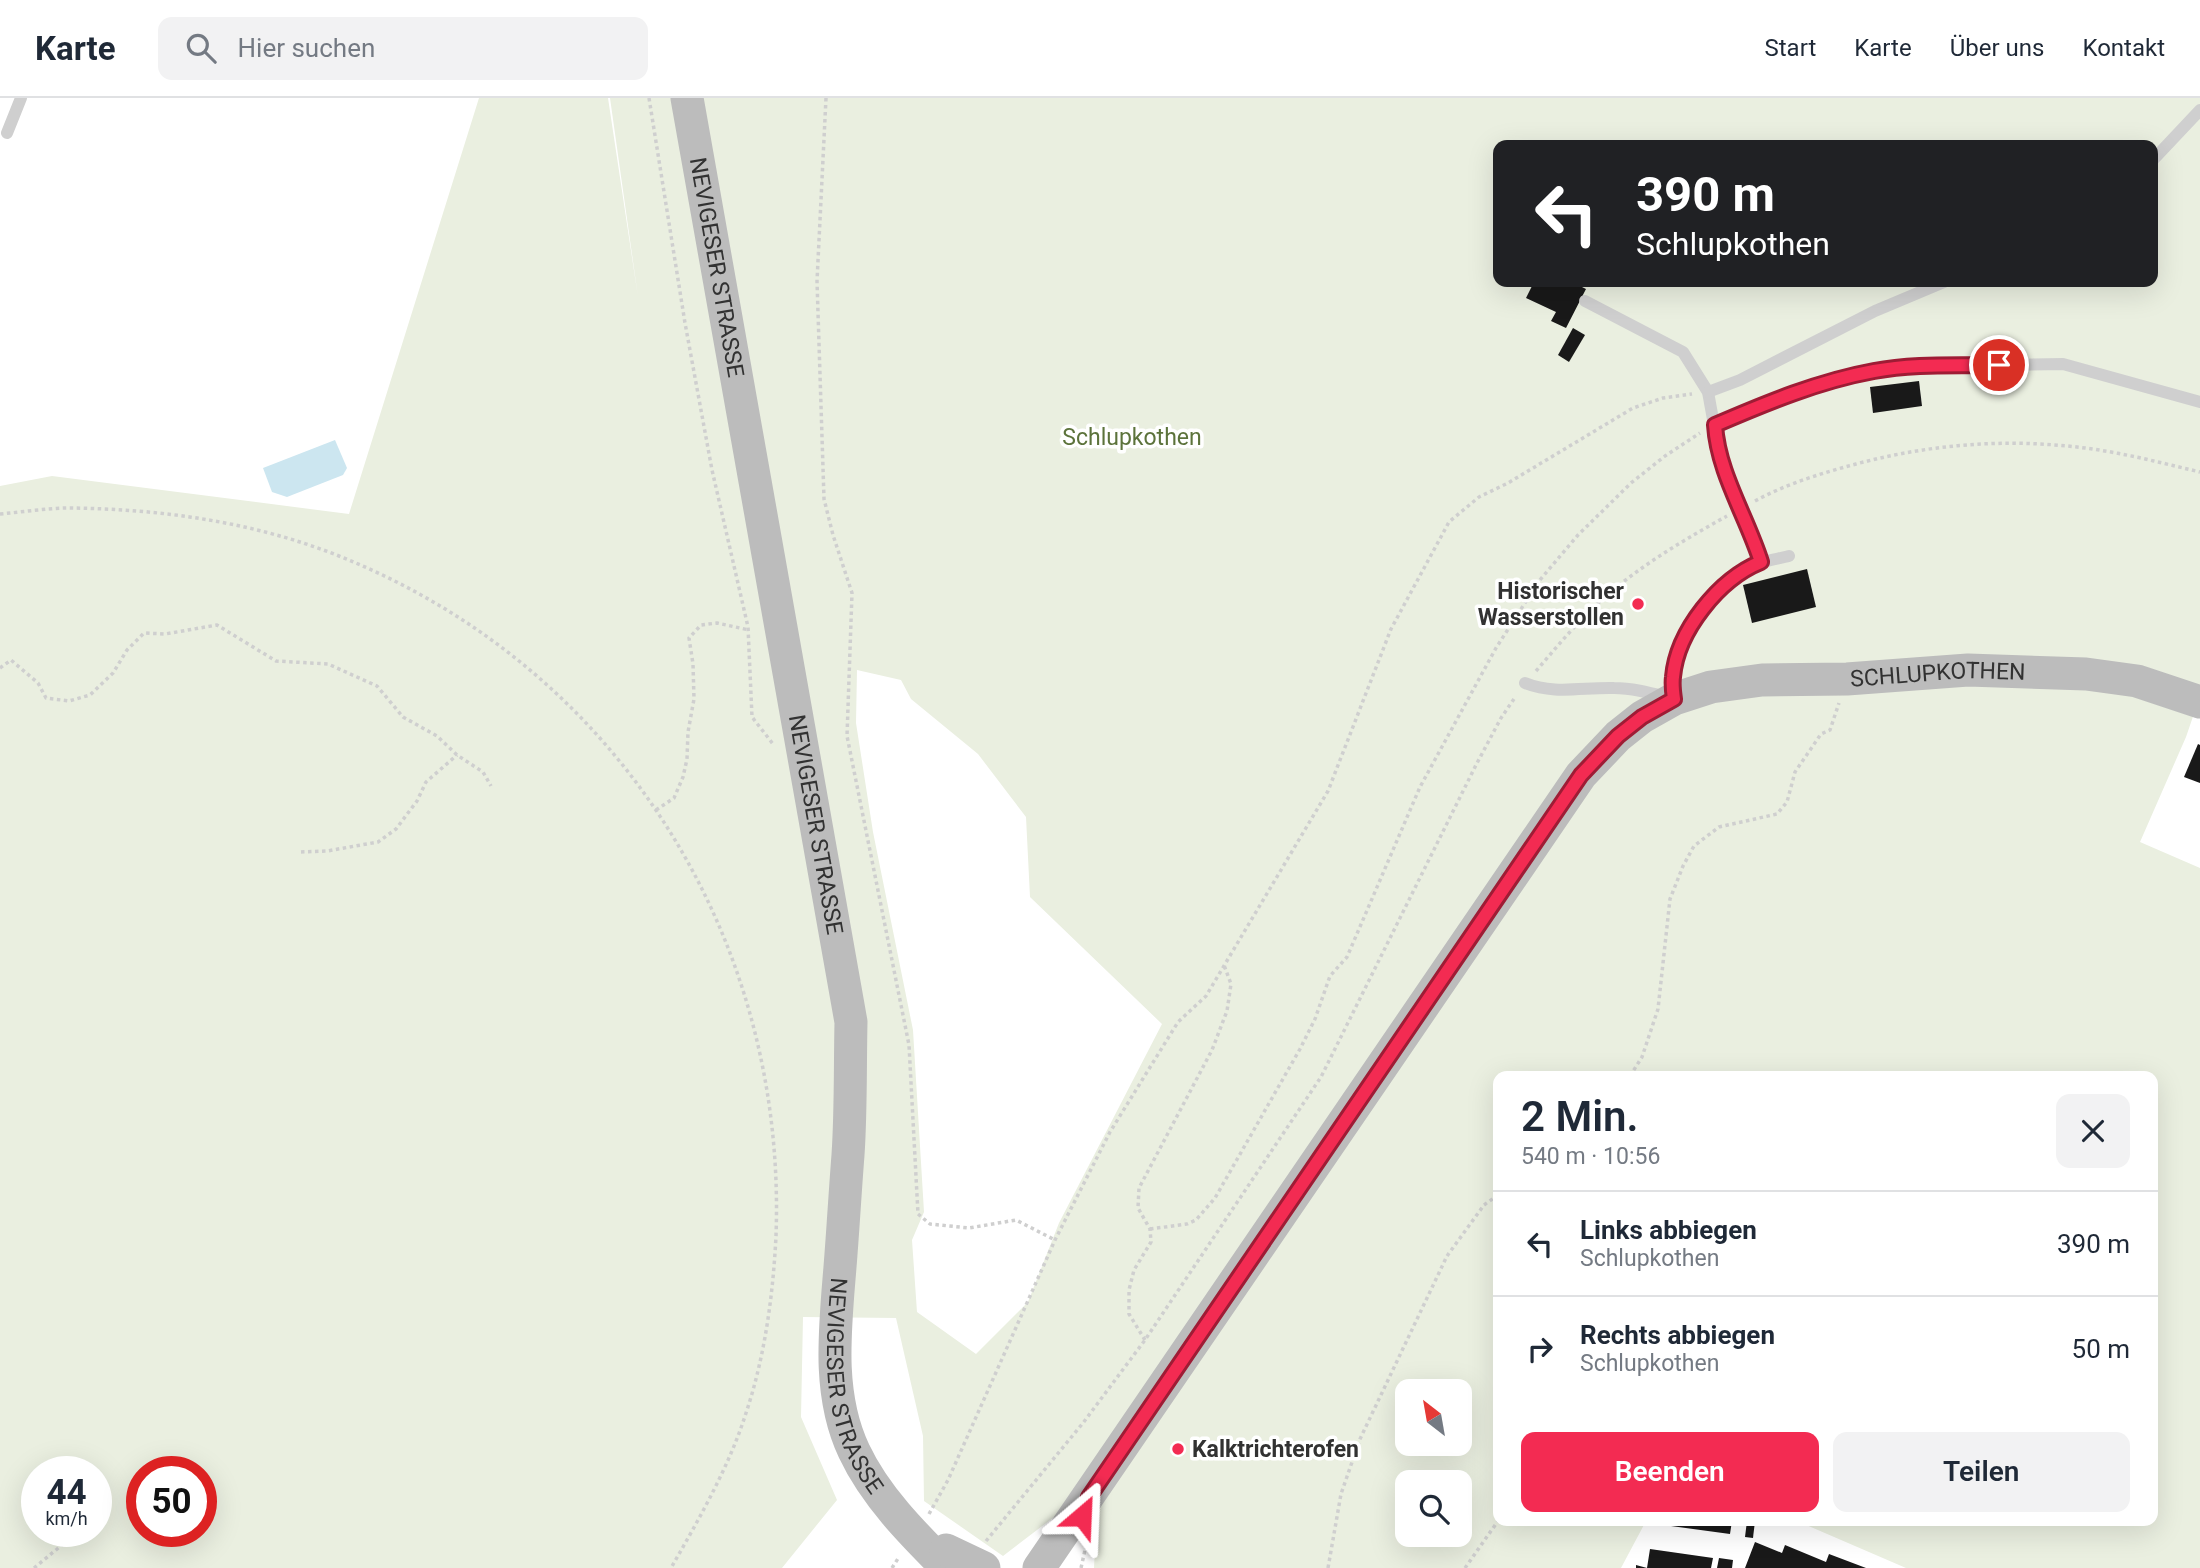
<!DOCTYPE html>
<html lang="de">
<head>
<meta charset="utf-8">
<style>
	:root { --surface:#fff; --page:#f2f2f3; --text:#1f2937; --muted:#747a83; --line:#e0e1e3; --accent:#f32b52 }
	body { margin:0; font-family:Roboto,sans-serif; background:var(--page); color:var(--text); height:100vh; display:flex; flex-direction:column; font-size:26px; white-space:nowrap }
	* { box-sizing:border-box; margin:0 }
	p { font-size:23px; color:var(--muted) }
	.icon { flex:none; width:38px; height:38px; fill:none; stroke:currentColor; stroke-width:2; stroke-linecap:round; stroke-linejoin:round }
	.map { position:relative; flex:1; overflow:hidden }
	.panel { position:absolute; left:1493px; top:973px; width:665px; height:455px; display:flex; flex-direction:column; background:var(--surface); border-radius:14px; box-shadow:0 7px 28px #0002 }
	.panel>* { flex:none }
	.top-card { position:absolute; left:1493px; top:42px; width:665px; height:147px; border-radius:14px; box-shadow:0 7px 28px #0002; background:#202124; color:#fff; overflow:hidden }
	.needle { width:46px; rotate:329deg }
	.buttons { position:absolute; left:1395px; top:1281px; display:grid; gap:14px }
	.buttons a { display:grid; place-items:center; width:77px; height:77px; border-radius:14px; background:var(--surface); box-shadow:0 7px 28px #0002; font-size:35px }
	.speed { position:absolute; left:21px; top:1358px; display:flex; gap:14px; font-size:35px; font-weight:700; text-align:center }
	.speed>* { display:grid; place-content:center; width:91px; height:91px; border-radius:50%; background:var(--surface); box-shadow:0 7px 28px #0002; line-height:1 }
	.speed small { font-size:18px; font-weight:400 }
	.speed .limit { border:10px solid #d22; background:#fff; color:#111 }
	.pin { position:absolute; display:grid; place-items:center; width:60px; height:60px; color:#fff; margin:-30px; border:4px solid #fff; border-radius:50%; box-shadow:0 2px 7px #0007 }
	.me { position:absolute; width:77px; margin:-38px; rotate:26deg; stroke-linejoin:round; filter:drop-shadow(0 0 5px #0008) }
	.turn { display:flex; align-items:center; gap:24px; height:147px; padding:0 28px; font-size:32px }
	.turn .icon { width:91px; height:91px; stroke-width:2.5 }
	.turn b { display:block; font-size:49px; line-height:60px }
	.round { display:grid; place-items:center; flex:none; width:74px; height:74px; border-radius:14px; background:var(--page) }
	.summary { display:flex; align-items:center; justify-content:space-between; height:119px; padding:0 28px }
	h1 { font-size:42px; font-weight:600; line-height:52px }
	.primary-button { display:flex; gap:14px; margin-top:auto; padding:14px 28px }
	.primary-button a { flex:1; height:80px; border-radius:14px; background:var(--accent); color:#fff; font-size:28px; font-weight:600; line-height:80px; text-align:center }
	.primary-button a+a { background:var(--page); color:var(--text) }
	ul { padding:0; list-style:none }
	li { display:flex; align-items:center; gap:21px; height:105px; padding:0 28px; border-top:2px solid var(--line) }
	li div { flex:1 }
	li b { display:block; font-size:26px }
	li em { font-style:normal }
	header { display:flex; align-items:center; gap:42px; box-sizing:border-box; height:98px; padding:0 35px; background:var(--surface); border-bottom:2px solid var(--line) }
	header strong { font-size:33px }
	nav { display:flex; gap:38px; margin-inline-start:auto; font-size:24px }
	.search { width:490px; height:63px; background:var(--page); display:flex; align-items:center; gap:18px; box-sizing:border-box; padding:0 24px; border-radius:14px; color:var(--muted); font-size:26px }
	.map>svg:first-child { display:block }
	.green { fill:#eaefe0; fill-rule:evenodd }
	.water { fill:#cce6f0 }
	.building { fill:#191919 }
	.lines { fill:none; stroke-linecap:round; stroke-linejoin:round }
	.path { stroke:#cfcfcf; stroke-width:3.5; stroke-dasharray:3.5 3.5; stroke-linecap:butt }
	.lane { stroke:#cfcfcf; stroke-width:12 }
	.secondary { stroke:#bcbcbc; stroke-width:33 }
	.lane-bridge { stroke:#cfcfcf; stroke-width:12 }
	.secondary-bridge { stroke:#bcbcbc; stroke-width:33 }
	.route-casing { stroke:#9e1c35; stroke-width:18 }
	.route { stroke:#f32b52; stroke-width:12 }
	.poi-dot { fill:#f32b52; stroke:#fff; stroke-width:2.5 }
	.labels { text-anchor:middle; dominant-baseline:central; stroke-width:7; stroke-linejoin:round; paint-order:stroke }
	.street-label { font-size:23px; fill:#323232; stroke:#fff }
	.park-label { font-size:23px; fill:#5c733b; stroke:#fff }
	.poi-label { font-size:23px; font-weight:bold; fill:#323232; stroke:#fff; text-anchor:end }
</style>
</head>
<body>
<header>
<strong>Karte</strong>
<div class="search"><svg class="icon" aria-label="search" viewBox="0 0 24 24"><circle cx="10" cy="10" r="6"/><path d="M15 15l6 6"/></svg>Hier suchen</div>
<nav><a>Start</a><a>Karte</a><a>Über uns</a><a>Kontakt</a></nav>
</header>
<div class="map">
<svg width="2200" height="1470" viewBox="0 0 2200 1470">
	<rect width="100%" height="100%" fill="#fff"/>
	<path class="green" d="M479,0h129l30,199 -28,-199h1590v598l-14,41 -46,105 60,26v700h-294l-109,-47h355v-445h-654v445h148l-25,47h-527l2,-42 -42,-9 -51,39 -79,-55 -1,-65 -27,-118 -93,-1 -2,100 36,83 -55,68h-782v-1082l52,-10 297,38zM1498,47h654v137h-654zM857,572l44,10 10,19 67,55 48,63 4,80 132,127 -103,199 -31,79 -52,52 -59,-42 -5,-72 12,-28 -11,-182 -40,-198 -17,-109zM1407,1293h53v53h-53zM37,1374h59v59h-59zM142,1374h59v59h-59zM1407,1384h53v53h-53z"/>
	<polygon class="water" points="335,342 347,370 343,377 287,399 272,394 263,370"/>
	<g class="building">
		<polygon points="1534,184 1572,184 1586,191 1566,230 1551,223 1556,214 1526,200"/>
		<polygon points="1573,230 1585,237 1569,264 1558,257"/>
		<polygon points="1919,283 1922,308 1873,315 1870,289"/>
		<polygon points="1807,471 1816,509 1752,525 1743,487"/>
		<polygon points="2198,646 2200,647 2200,685 2184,679"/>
		<polygon points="1671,1423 1732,1423 1730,1436 1671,1428"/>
		<polygon points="1747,1423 1755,1423 1753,1440 1745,1439"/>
		<polygon points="1755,1444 1782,1455 1785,1447 1826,1464 1829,1456 1866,1470 1745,1470"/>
		<polygon points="1650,1451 1713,1460 1711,1470 1636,1470 1636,1467 1647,1470"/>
		<polygon points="1719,1460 1733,1462 1732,1470 1717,1470"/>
	</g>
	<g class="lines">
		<g class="path">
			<polyline points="649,0 685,225 712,372 748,529 752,619 773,646"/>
			<polyline points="826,0 817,183 824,401 833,437 852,495 847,638 909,947 918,1116 930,1126 969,1130 1016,1122 1055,1142"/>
			<path d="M1755,403c31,-17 67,-28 101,-37 75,-20 151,-26 229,-16 39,5 77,15 115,24"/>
			<path d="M0,416c23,-2 47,-6 70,-6 91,1 184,14 269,48 279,111 448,382 437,680 -3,59 -11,120 -30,177 -17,54 -47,106 -75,155"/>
			<polyline points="0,570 11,562 38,585 46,600 69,603 90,597 113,575 127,552 144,535 165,536 217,527 276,563 328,566 377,588 403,619 437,638 457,657 483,674 491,688"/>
			<path d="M1536,573c19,-22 37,-44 58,-64 39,-37 86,-65 133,-91"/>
			<polyline points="656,712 674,700 683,679 687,661 688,634 694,601 693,566 689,540 701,527 717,525 749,532"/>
			<polyline points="301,754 327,753 378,744 396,731 417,703 426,684 457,657"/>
			<polyline points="1630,978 1642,959 1658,911 1670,801 1683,768 1694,748 1719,729 1777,716 1787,704 1795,674 1821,636 1830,632 1839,605"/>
			<polyline points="1150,1131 1187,1126 1196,1122 1215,1100 1300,951 1315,921 1330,878 1347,859 1420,689 1496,550 1539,483 1578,437 1631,385 1665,358 1700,335"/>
			<polyline points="1145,1242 1129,1216 1129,1192 1134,1172 1151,1144 1150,1131 1138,1110 1139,1090 1212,952 1227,913 1231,886 1224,867"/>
			<polyline points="929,1416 948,1382 1055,1142 1110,1034 1178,924 1206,898 1328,693 1391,531 1449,424 1479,399 1508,385 1633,310 1663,300 1692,296"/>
			<polyline points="986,1443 1083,1325 1145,1242 1321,979 1476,667 1501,620 1516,598"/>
			<polyline points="34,1470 62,1447"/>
			<polyline points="892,1470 899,1459"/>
			<polyline points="1081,1470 1085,1452"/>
			<polyline points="1328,1470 1341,1396 1360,1341 1447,1158 1484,1107 1498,1097"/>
			<polyline points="1465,1470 1498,1423"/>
		</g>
		<g class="lane">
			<polyline points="7,35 21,0"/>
			<polyline points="2152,63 2200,12"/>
			<polyline points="1585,203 1683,254 1708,294 1720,360 1734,394"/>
			<polyline points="1708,294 1740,282 1875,213 1944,184"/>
			<polyline points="1715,327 1814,289 1875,273 1929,268 2063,266 2200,304"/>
			<polyline points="1750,431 1761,464"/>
			<path d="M1525,585c29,12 58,4 89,5 20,0 40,6 60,11 -1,-7 -2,-15 -1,-22 2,-36 38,-87 69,-106 14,-9 31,-11 47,-15"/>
		</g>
		<g class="secondary">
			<path id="s1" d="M687,0l164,924c-1,44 0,89 -3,133 -3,38 -5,75 -8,112 -5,62 -13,127 14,184 21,45 59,83 93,117"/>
			<path id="s2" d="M1039,1470l542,-793 37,-39 24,-19 32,-18 37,-12 51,-7 85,-1 121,-9 118,4 51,7 63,21"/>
		</g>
		<polyline class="lane-bridge" points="1734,394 1750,431"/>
		<polyline class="secondary-bridge" points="946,1452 984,1470"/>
	</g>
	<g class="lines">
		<defs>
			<path id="route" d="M1082,1418l7,-19 492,-722 37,-39 24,-19 32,-18c-1,-7 -2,-15 -1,-22 4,-46 46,-98 88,-115 -14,-45 -43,-89 -46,-137 51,-22 104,-44 159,-54 41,-8 84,-5 125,-6"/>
		</defs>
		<use href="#route" class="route-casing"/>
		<use href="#route" class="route"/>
	</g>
	<g class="poi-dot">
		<circle cx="1638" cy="506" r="7"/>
		<circle cx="1178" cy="1351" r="7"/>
	</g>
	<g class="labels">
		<g class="street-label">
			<text stroke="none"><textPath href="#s1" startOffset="172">NEVIGESER STRASSE</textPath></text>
			<text stroke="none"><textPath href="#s2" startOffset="1348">SCHLUPKOTHEN</textPath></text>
			<text stroke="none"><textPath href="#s1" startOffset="738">NEVIGESER STRASSE</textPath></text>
			<text stroke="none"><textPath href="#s1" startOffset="1306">NEVIGESER STRASSE</textPath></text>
		</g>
		<g class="park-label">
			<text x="1132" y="339">Schlupkothen</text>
		</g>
		<g class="poi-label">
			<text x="1624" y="493">Historischer<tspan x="1624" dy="26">Wasserstollen</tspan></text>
			<text x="1192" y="1351" text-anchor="start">Kalktrichterofen</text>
		</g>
	</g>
</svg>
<div class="buttons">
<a><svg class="needle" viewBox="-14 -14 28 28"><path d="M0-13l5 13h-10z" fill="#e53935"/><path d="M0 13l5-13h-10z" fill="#747a83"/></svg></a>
<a><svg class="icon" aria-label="search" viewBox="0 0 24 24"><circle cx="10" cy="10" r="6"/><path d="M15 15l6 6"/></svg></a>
</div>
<div class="speed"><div>44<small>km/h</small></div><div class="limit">50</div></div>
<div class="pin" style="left:1999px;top:267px;background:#d93025"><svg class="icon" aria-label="arrive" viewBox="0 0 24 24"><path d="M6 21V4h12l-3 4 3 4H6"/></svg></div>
<svg class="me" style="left:1082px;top:1418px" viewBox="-20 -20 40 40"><path d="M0-17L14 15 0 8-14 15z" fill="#f32b52" stroke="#fff" stroke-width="4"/></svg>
<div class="top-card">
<div class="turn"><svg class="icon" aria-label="left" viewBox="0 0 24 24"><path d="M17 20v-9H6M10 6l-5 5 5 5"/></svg><div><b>390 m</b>Schlupkothen</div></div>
</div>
<section class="panel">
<div class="summary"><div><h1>2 Min.</h1><p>540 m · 10:56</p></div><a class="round"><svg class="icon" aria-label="close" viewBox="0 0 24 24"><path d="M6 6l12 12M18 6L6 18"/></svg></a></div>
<ul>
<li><svg class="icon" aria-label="left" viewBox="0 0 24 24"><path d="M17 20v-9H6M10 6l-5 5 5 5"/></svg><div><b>Links abbiegen</b><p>Schlupkothen</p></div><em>390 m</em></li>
<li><svg class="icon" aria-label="right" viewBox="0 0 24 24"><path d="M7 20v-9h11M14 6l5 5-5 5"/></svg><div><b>Rechts abbiegen</b><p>Schlupkothen</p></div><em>50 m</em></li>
</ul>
<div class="primary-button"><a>Beenden</a><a>Teilen</a></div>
</section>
</div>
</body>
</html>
